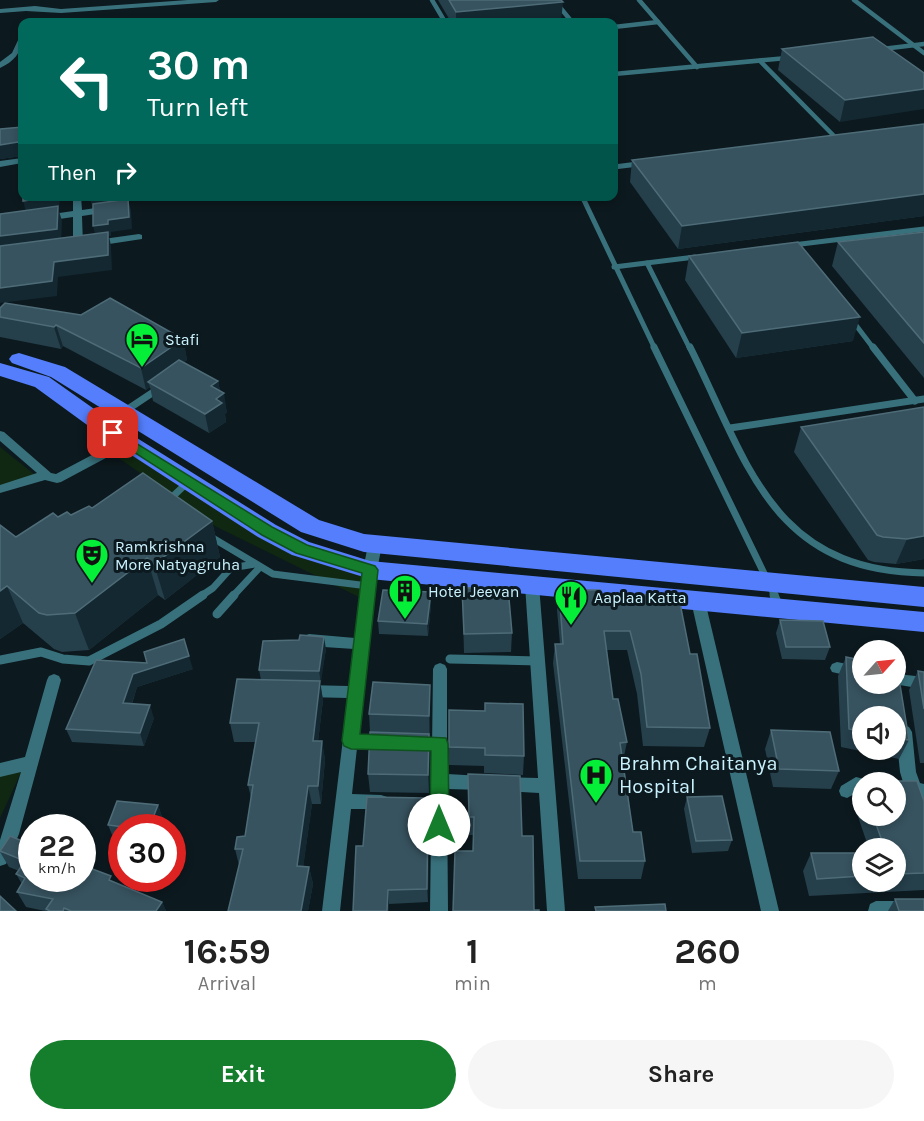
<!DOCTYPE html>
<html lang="en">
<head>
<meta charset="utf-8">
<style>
	:root { --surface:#fff; --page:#f6f6f6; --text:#222; --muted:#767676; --accent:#157e2c }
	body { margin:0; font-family:Karla,sans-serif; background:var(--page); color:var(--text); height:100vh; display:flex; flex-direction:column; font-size:22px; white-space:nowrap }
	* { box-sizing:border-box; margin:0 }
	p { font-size:20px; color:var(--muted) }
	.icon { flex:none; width:33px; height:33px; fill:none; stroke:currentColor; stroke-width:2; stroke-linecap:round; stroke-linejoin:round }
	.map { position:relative; height:911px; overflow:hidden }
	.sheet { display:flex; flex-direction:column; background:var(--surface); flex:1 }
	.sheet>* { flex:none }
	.top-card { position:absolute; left:18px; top:18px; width:600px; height:183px; border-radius:12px; box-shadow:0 3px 9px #0003; background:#00695c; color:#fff; overflow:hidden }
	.needle { width:39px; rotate:63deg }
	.buttons { position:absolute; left:852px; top:640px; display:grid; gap:12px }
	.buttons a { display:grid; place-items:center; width:54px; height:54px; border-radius:50%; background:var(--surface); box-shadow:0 3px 9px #0003; font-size:30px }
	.speed { position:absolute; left:18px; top:814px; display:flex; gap:12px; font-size:30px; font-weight:700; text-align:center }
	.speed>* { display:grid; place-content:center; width:78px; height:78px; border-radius:50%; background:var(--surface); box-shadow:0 3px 9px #0003; line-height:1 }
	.speed small { font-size:15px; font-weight:400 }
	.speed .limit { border:9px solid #d22; background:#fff; color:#111 }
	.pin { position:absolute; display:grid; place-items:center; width:51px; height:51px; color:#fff; margin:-26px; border-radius:12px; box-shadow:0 3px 9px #0006 }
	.me { position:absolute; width:66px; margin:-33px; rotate:0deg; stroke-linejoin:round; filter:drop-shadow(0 0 4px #0008) }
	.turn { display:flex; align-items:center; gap:21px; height:126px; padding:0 30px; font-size:27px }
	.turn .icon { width:78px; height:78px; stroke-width:2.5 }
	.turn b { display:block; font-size:42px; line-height:51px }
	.then { display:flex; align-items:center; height:57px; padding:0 30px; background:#0003; gap:12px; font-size:22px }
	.eta { display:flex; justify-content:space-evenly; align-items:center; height:102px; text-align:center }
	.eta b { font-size:36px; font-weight:700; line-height:42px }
	.button { display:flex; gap:12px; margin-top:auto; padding:12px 30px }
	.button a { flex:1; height:69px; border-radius:36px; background:var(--accent); color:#fff; font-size:24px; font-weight:700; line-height:69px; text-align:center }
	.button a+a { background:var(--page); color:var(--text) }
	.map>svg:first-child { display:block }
	.green { fill:#102812 }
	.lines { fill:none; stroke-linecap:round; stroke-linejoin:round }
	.service-far3 { stroke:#38717c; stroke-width:4.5 }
	.service-far2 { stroke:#38717c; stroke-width:5 }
	.service-far1 { stroke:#38717c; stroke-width:7 }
	.service { stroke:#38717c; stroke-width:9 }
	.minor { fill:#38717c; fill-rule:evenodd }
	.tertiary { fill:#38717c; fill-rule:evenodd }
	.primary { fill:#547efb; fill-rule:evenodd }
	.wall { fill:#253f4b; fill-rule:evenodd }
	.shaded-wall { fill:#142831 }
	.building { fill:#37535f; stroke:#4e6c78; stroke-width:1.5 }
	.route { fill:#157e2c; stroke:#0e521d; stroke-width:1.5 }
	.labels { text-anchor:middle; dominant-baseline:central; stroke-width:6; stroke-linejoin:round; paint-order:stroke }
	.poi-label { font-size:16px; fill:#caf2fe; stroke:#0c191e; text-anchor:start }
	.near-poi-label { font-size:20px; fill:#caf2fe; stroke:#0c191e; text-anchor:start }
</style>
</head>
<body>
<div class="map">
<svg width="924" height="911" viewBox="0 0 924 911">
	<rect width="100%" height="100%" fill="#0c191e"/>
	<g class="green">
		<polygon points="118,439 299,551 367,570 361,598 160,499 162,488 104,448"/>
		<polygon points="0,447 35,475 0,486"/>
		<polygon points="22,770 0,818 0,776"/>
	</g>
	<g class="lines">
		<g class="service-far3">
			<polyline points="432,0 445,22"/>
			<polyline points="554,0 572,22"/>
			<polyline points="639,0 697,67"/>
			<polyline points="854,0 924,53"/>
			<polyline points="614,27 658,22"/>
			<polyline points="882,49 924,44"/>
			<polyline points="760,61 838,140"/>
			<polyline points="614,74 787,58"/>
		</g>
		<g class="service-far2">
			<polyline points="614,167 638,164"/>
			<polyline points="582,196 655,349"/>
			<polyline points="793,245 924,229"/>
			<polyline points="647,263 690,349"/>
			<polyline points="614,267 695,257"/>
			<polyline points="852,320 874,349"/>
		</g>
		<g class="service-far1">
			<polyline points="654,347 775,596"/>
			<path d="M690,347c58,116 81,224 234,226"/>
			<polyline points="873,347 915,401"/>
			<polyline points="125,411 158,389"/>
			<polyline points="730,428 924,399"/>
			<polyline points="168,501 188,482"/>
			<polyline points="211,537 273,574 368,586"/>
			<polyline points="201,596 213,588 231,568 255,564"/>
			<polyline points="233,596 260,567"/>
		</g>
		<g class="service">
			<polyline points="774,595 778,605"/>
			<polyline points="217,614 234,595"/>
			<polyline points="450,659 538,661"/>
			<polyline points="0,660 41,652 63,659 89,661 161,624 203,595"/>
		</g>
		<g class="minor">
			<polygon points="22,158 22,163 0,167 0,161"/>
			<polygon points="73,196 81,196 82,210 109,206 114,209 109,212 82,216 83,246 78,249 73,246 73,217 46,221 41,218 46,215 73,211"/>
			<polygon points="139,234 142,235 142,239 96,246 91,243 96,240"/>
			<polygon points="0,431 4,432 51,473 56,474 124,438 128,437 134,441 132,444 61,482 57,483 45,480 0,493 0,485 37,473 0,441"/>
			<polygon points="375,540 380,542 382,545 377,570 359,735 389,737 392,742 389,747 384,749 357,748 352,794 381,795 387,797 389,802 387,807 381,809 351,809 340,911 322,911 348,698 306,697 301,695 299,691 301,687 306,685 349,686 354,649 309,646 304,644 302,640 304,636 309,634 355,638 363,570 368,545 370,542"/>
			<polygon points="532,580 537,581 539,585 565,911 547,911 539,793 503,791 497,789 495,784 497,779 503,777 538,778 525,585 527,581"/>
			<polygon points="698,596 703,597 705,601 779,911 761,911 691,601 693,597"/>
			<polygon points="837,662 862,667 862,679 832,672 830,668 832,664"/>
			<polygon points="440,663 445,665 447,669 447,774 483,776 489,778 491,783 489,788 483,790 447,789 448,911 430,911 433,669 435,665"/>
			<polygon points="54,674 59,676 61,680 19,834 6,864 0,866 0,840 21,772 0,777 0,763 25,757 47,680 49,676"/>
			<polygon points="898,674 924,677 924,689 893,684 896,684 896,675"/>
			<polygon points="904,725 909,727 912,732 916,772 920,783 924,784 924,827 918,824 908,797 896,795 896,783 890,783 896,781 903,782 900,772 896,732 899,727"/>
			<polygon points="856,777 868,780 869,783 862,783 862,792 858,792 847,798 841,796 839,791 841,786"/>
			<polygon points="876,901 924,901 924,911 868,911 870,904"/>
		</g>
		<g class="tertiary">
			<polygon points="188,0 219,0 216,2 61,13 26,11 0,13 0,9 35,6 61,9"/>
			<path d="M19,38h3c0,15 -9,24 -22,30v-6l12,-9z"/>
		</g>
		<g class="primary">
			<polygon points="19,353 65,367 319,520 364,534 924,587 924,607 364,552 301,532 51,377 12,363 9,359 12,355"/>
			<polygon points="0,363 49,377 121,428 276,525 309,542 370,561 924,612 924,632 370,579 292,555 258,537 105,438 35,387 0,376"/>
		</g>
	</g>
	<g class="wall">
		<polygon points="438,0 561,0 561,22 451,22"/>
		<polygon points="873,37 840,122 778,70 782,49"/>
		<polygon points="924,124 924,216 678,249 630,182 632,160"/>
		<polygon points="22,127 22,156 0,159"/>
		<polygon points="924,232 924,378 832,266 838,242"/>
		<polygon points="689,256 853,341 736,358 685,280"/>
		<polygon points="0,308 183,339 187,360 184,362 218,381 220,391 227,412 225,414 226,422 209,433 153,401 150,387 146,390 63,346 61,349 0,337"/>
		<polygon points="924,407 924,559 896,564 874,562 868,560 794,452 801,427"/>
		<polygon points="92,508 212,521 220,557 165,600 158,595 89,650 62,652 54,649 23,623 0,639 0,525 16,537 71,515"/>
		<polygon points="462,588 512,633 511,652 464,653"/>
		<polygon points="559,590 601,594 672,603 690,654 710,728 704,747 643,746 637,694 627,650 607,650 613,699 627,742 623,761 633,832 645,861 641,879 578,879 553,663 555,644 560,644 557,610"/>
		<polygon points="431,605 428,636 379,634 378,621"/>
		<polygon points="780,620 830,647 825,660 782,659 776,633"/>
		<polygon points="326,649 320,683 323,700 318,741 322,741 325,760 321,804 312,804 303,867 309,867 313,884 308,911 228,911 239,865 235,849 245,836 251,798 248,785 255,742 234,742 230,723 261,680 259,670"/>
		<path d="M846,657l16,3v24h34v-19l1,1 12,74 -10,19 -58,-12 -3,-71zM862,717h34v33h-34z"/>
		<polygon points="96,660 193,669 137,687 132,704 154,718 144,746 72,742 66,729"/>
		<polygon points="918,671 924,672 924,763 920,763 909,690"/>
		<polygon points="430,685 430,703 429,793 370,792 368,774 370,732 369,714"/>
		<polygon points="449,710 485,711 524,756 523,775 484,773 484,766 449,765"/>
		<polygon points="771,730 839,771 831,789 773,787 765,749"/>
		<polygon points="468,774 520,776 453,911 473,851 473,835 469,835"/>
		<path d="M860,781l64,20v89l-115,6 -6,-25 8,-18h51v29h34v-33h-27l-17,-50zM862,783l34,33h-34z"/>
		<polygon points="687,797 732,840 728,851 692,853 684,809"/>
		<polygon points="158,805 162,817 158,828 122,828 122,867 118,867 113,855 119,838 113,837 108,825"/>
		<polygon points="429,812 428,902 389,904 389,911 353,911 363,846"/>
		<polygon points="0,852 114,882 162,902 166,911 45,911 26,907 17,892 22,884 16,874 19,871 9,867"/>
		<polygon points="895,899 924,911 888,911"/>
	</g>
	<g class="shaded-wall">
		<polygon points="563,2 561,22 456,22 456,12"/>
		<polygon points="924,89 924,109 840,122 845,100"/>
		<polygon points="18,142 22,156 0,159 0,145"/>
		<polygon points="924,194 924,216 678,249 682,226"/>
		<polygon points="53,196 60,196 59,211 62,221 61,243 0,252 0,236 27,215 23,201"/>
		<polygon points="89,196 126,196 126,201 92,206"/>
		<polygon points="128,199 131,210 132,229 111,232 111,236 109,236 111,246 112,270 58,277 57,296 0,303 0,288 54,262 96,238 93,226 108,220"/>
		<polygon points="860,317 853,341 736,358 742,333"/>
		<polygon points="56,325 63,346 61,349 54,327"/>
		<polygon points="183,339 187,360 153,385 148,382 150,387 146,390 141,368"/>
		<polygon points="218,381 221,396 224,393 227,412 225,414 226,422 209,433 205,414 211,386"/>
		<polygon points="212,521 220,557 165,600 154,564"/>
		<polygon points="924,536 924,559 896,564 907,539"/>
		<polygon points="147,558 158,595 89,650 75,613"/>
		<polygon points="7,586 23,623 0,639 0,591"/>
		<polygon points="431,592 431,605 428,636 427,624"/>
		<polygon points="324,637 326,649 321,683 319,671"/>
		<polygon points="189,656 193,669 137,687 128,715 123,703 133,674"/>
		<polygon points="320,681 323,700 316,760 313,741"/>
		<polygon points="430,685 430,735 429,716"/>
		<polygon points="150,705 154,718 144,746 140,733"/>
		<polygon points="429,734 430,752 429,793 428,775"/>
		<polygon points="322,741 325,760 321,804 318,786"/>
		<polygon points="308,786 312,804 301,883 297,866"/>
		<polygon points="428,798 429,812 428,902 427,889"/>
		<polygon points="158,805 162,817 158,828 149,828"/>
		<polygon points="309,867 313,884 308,911 301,911"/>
		<polygon points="388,890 389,904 389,911 387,911"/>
		<polygon points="162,902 166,911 156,911"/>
	</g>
	<g class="building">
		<polygon points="449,0 561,0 563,2 456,12"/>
		<polygon points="873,37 924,73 924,89 845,100 782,49"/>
		<polygon points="924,124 924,194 682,226 632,160"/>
		<polygon points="22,127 22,143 18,142 0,145 0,129"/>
		<polygon points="23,196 53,196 23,201"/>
		<polygon points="128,199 129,217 108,220 108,224 93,226 93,204"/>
		<polygon points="58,206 57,229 0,236 0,214"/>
		<polygon points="108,232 108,255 54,262 52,281 0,288 0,246"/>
		<polygon points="924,232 924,343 838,242"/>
		<polygon points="798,242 860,317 742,333 689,256"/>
		<polygon points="110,298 183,339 141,368 56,325 54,327 0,317 0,308 5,303 81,315"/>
		<polygon points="179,360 218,381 211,386 224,393 216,399 222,403 205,414 148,382"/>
		<polygon points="924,407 924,536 907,539 883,537 877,535 801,427"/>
		<polygon points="143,473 212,521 154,564 147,558 75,613 47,615 39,613 7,586 0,591 0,525 16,537 53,513 58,517 67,512 71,515 89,506 92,508"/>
		<polygon points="508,587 512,633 464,634 462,588"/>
		<polygon points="383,590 431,592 427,624 378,621"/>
		<polygon points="559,590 600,590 601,594 671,595 672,603 680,603 690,654 697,654 710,728 647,727 641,674 630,631 604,631 613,699 618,699 627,742 620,743 633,832 641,832 645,861 580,861 555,644 563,644"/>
		<polygon points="780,620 823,621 830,647 786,647"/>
		<polygon points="300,635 324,637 319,671 259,670 263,641 299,640"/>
		<polygon points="184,639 189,656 133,674 123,703 150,705 140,733 66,729 96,660 147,663 144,652"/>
		<polygon points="846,657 862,660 862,684 896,684 896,665 897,666 909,740 896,738 896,717 862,717 862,732 849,729"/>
		<polygon points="918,671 924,672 924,709"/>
		<polygon points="237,679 320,681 313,741 322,741 318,786 308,786 297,866 309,867 301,911 228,911 243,849 235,849 237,837 245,836 253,785 248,785 259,723 230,723"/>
		<polygon points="373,682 430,685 429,716 369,714"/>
		<polygon points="485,703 523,704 524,756 485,755 485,748 449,747 449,710 485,711"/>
		<polygon points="771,730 830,732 839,771 779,769"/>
		<polygon points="370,732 429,734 428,775 368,774"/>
		<polygon points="468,774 520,776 522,836 533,836 534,910 539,910 539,911 453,911 455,851 473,851 474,817 469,817"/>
		<polygon points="860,781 917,781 924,801 924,873 896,874 896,849 885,849 873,816 896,816 896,783 862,783 862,787"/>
		<polygon points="722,796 732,840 696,841 687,797"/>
		<polygon points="367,797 428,798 427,889 388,890 387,911 353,911 356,846 363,846"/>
		<polygon points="117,801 158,805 149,828 123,828 123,827 108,825"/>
		<polygon points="122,831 122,856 113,855"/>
		<polygon points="10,836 32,845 32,879 82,879 82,865 111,876 109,880 162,902 156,911 71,911 64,908 63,911 50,911 46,909 53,899 17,892 25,878 16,874 25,861 0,851"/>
		<polygon points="811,853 862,853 862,876 817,879"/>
		<polygon points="0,896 16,911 0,911"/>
		<polygon points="895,899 924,899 924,911 899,911"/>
		<polygon points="665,904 666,911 596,911 595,907"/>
	</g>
	<polygon class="route" points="113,429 272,527 307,545 375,566 378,570 360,734 446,738 448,744 449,825 446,831 439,833 433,831 430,825 431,751 351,749 344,746 342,741 362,573 296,553 262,535 109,436 107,433"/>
	<defs>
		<symbol id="hotel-pin" viewBox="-11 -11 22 30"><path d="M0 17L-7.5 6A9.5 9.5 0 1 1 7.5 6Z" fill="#05ef39" stroke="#0c191e"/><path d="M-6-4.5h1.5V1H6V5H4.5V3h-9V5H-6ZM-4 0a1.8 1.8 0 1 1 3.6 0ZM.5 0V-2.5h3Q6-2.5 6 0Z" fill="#111"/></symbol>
		<symbol id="theatre-pin" viewBox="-11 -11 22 30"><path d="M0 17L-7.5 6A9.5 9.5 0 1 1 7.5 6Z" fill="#05ef39" stroke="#0c191e"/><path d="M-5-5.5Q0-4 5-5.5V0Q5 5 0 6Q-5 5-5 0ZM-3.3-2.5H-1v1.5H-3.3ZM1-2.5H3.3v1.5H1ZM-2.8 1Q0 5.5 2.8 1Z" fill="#111"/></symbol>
		<symbol id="building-pin" viewBox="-11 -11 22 30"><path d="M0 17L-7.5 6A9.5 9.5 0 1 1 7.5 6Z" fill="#05ef39" stroke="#0c191e"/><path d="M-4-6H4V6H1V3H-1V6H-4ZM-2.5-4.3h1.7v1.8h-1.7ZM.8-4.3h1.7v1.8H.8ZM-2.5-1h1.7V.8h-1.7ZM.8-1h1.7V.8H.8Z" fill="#111"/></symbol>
		<symbol id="restaurant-pin" viewBox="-11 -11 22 30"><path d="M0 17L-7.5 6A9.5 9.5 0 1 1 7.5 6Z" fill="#05ef39" stroke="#0c191e"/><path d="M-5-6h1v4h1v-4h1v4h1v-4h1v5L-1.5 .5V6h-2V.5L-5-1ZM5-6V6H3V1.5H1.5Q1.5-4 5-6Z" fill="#111"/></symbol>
		<symbol id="hospital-pin" viewBox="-11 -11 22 30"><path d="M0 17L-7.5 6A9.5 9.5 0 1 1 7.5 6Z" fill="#05ef39" stroke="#0c191e"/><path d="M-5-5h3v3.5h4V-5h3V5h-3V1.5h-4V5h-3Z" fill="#111"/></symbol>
	</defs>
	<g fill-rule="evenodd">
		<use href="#hotel-pin" x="123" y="320" width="38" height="52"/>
		<use href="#theatre-pin" x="73" y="536" width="38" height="52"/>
		<use href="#building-pin" x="386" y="572" width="38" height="52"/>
		<use href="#restaurant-pin" x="552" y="578" width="38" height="52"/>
		<use href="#hospital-pin" x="577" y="756" width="38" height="52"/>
	</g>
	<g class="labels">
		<g class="poi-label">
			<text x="165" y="339">Stafi</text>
			<text x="115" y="546">Ramkrishna<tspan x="115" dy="18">More Natyagruha</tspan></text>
			<text x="428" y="591">Hotel Jeevan</text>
			<text x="594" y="597">Aaplaa Katta</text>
		</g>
		<g class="near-poi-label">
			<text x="619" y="763">Brahm Chaitanya<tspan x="619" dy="23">Hospital</tspan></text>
		</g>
	</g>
</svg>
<div class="buttons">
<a><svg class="needle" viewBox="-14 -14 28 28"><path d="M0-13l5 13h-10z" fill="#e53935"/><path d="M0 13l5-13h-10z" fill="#767676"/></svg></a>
<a><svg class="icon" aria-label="sound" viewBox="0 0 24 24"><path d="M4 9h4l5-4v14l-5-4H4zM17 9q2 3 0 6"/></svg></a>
<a><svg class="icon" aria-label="search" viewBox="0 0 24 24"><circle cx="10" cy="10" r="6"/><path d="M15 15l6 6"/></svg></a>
<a><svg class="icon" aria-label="layers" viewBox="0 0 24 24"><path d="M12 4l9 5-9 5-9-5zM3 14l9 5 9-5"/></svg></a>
</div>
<div class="speed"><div>22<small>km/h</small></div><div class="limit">30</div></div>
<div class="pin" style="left:113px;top:433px;background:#d93025"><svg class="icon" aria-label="arrive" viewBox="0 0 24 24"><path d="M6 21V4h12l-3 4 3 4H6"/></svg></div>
<svg class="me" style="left:439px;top:825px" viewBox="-20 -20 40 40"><circle r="19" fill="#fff"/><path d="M0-13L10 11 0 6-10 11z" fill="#157e2c"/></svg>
<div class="top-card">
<div class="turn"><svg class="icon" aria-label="left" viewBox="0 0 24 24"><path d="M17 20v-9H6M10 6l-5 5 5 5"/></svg><div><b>30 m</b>Turn left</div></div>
<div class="then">Then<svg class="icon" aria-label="right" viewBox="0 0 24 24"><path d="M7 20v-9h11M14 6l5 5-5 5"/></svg></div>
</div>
</div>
<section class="sheet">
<div class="eta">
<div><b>16:59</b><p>Arrival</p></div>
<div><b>1</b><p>min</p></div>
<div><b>260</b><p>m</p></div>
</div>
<div class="button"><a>Exit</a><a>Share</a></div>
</section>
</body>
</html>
